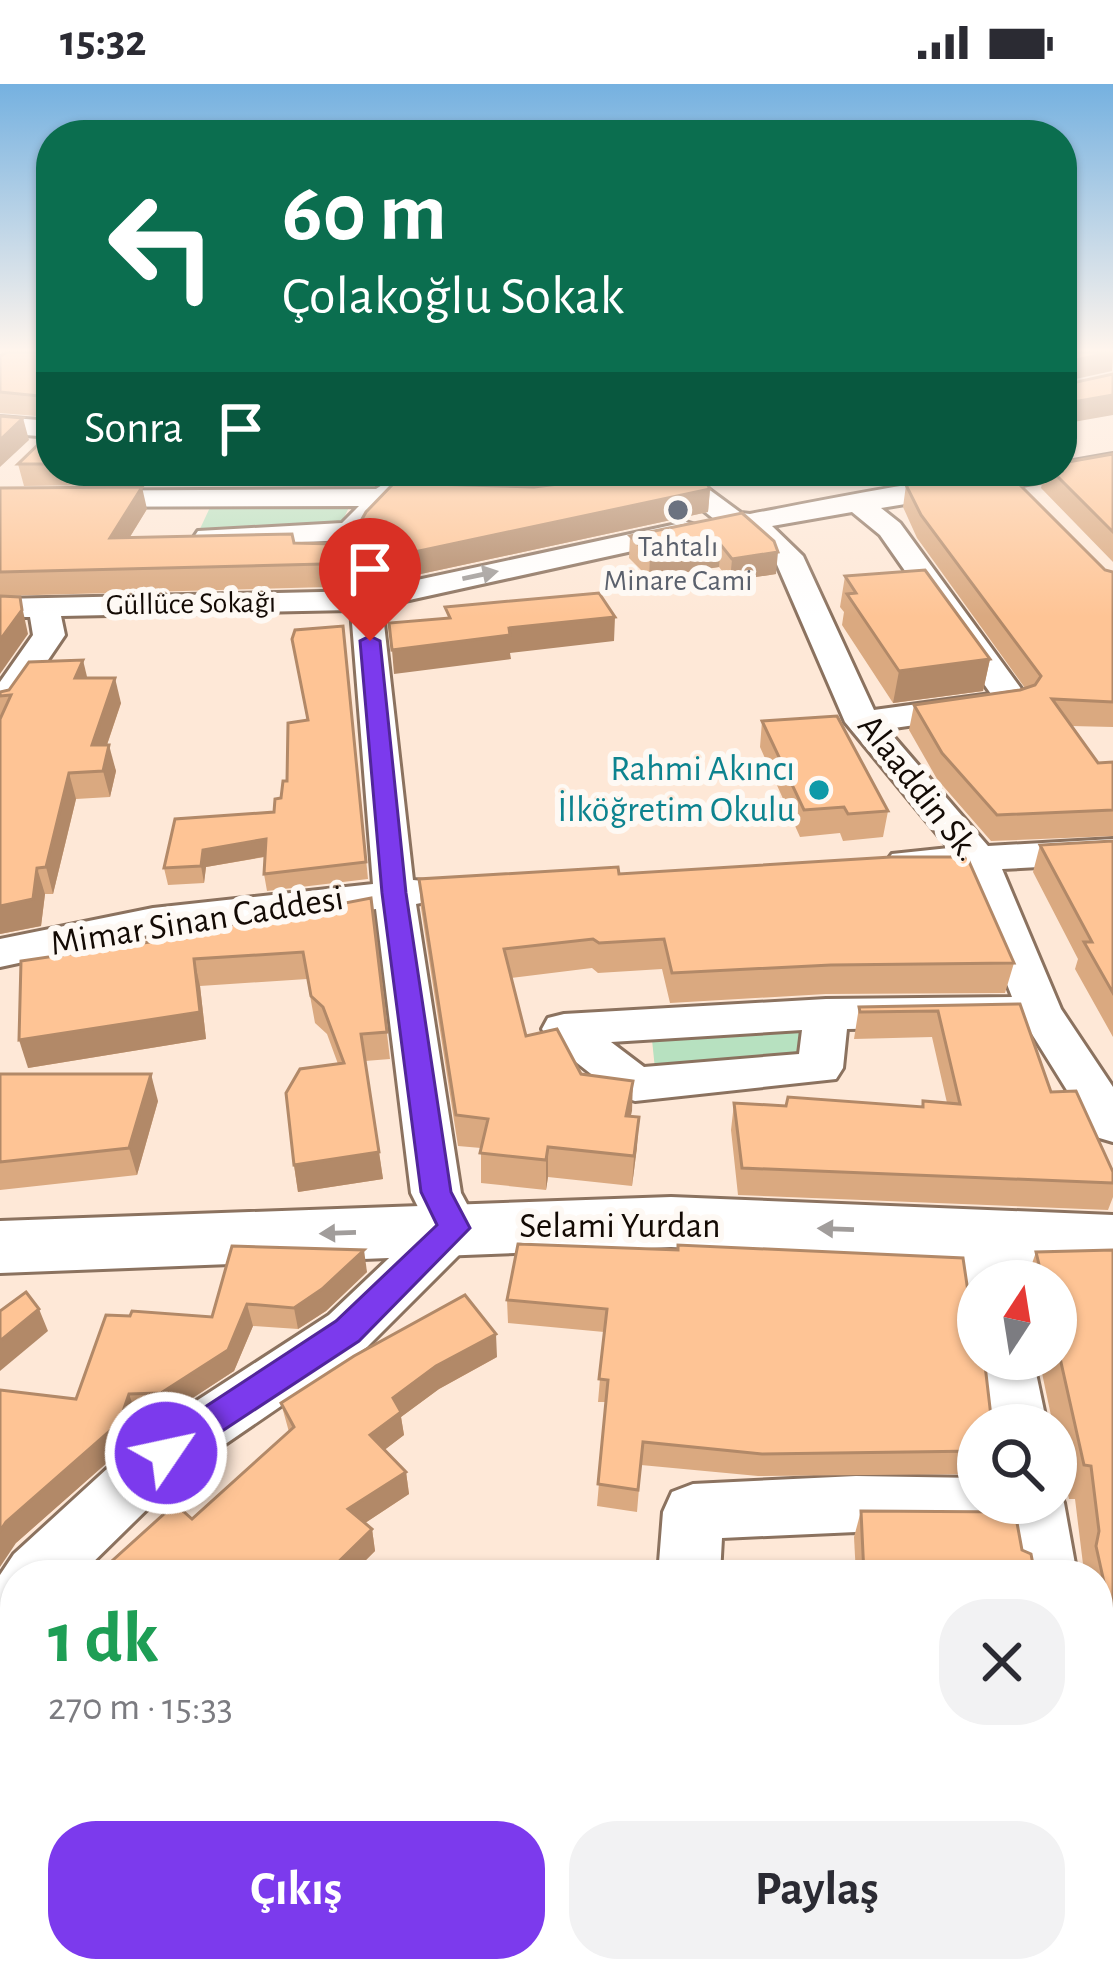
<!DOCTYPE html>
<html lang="tr">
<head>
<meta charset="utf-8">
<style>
	:root { --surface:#fff; --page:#f2f2f3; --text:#2b2b33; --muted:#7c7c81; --accent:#7c3aed }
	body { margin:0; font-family:"Alegreya Sans",sans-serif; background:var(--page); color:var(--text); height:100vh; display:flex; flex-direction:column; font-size:45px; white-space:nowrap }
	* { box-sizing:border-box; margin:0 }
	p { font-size:39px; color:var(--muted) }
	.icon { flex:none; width:66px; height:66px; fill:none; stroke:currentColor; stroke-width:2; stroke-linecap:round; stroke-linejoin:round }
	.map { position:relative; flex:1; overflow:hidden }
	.drawer { position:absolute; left:0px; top:1476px; width:1113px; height:423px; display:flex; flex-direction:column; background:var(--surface); border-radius:48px 48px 0 0; box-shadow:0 3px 9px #0004 }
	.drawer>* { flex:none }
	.banner { position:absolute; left:36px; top:36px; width:1041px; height:366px; border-radius:48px; box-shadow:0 3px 9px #0004; background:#0b6e4f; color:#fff; overflow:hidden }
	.needle { width:78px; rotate:12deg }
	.controls { position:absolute; left:957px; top:1176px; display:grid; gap:24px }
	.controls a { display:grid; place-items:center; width:120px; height:120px; border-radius:50%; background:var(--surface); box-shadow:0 3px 9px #0004; font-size:60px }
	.pin { position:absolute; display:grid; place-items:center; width:102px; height:102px; color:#fff; margin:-123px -51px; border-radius:50% 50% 50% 0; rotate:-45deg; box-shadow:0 0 12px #0007 }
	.pin .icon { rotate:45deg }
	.me { position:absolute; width:132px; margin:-66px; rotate:56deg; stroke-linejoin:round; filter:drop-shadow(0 0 9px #0008) }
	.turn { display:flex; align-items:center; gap:42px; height:252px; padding:0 48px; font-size:54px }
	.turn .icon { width:156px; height:156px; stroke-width:2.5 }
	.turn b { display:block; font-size:84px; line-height:102px }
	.then { display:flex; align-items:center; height:114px; padding:0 48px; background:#0003; gap:24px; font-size:45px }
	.round { display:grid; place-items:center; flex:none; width:126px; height:126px; border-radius:48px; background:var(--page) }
	.overview { display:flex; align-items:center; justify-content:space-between; height:204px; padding:0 48px }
	h1 { font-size:72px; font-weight:700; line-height:90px; color:#1e9e55 }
	.button { display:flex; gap:24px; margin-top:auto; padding:24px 48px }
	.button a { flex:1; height:138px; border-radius:48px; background:var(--accent); color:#fff; font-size:48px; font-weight:700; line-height:138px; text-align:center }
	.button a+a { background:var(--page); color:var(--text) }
	.status { display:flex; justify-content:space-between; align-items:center; height:84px; padding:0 60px; background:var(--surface); direction:ltr }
	.status svg { height:33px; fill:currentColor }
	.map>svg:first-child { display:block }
	.green { fill:#b7e1c0 }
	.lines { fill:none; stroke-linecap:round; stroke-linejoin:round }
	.minor-casing { stroke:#8b725f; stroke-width:6 }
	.major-casing { stroke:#8b725f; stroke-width:6 }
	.minor { fill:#fff; fill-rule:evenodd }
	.major { fill:#fff; fill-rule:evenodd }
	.wall { fill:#daa980 }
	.shaded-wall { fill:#b28968 }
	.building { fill:#fec495; stroke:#b28968; stroke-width:3 }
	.oneway { fill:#a19d9b }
	.route { fill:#7c3aed; stroke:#51269a; stroke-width:3 }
	.worship-dot { fill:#6b7280; stroke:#fef9f4; stroke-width:4.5 }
	.culture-dot { fill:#0f9aa8; stroke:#fef9f4; stroke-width:4.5 }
	.labels { text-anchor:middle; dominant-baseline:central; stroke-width:12; stroke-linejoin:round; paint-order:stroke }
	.far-worship-label { font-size:30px; fill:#5b616d; stroke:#fef9f4 }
	.far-street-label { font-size:30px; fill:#130a04; stroke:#fef9f4 }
	.culture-label { font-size:36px; fill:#0d838f; stroke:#fef9f4; text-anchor:end }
	.street-label { font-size:36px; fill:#130a04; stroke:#fef9f4 }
</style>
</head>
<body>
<div class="status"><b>15:32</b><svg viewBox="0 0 49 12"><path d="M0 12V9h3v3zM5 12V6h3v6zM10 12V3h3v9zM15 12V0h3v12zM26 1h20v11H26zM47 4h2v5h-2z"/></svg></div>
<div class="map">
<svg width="1113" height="1898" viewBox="0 0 1113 1898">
	<rect width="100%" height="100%" fill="#fee8d7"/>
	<g class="green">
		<polygon points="354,413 339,444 198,449 213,417"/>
		<polygon points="815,939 807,981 655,985 651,946"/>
	</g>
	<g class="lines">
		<defs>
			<g id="minor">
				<polygon points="0,333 51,337 51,353 0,349"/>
				<path d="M1113,370v16l-232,38 19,15 130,178 -5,7 -12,3 -126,18 101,117 125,-7v24l-111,6 59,140 52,78v55l-17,-5 -69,-111 -180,3 -4,39 -7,11 -201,22 -16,-5 -71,-56 -6,-11 6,-11 16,-4 262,-15 186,-2 -49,-126 -71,-1 -6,-8 6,-8 57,-6 -104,-126 -70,-162 -33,-30 -18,-3 -70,-56h30l57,42 9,1c102,-19 207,-43 312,-43v-8zM852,428l28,23 111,159 -117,16 -71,-154 -31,-30zM802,946l-3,24 -155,13 -33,-25z"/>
				<polygon points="397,391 411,399 406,405 446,405 460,413 446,421 390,421 360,453 350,456 208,462 198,459 194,453 198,447 342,439 359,422 0,423 0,407 376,405"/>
				<polygon points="686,438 696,441 700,447 696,453 382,522 413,796 435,798 441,807 435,816 416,820 461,1109 480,1144 472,1158 367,1263 186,1387 80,1491 15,1491 15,1559 0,1565 0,1491 14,1470 144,1351 329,1231 426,1139 411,1109 376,825 153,850 0,883 0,855 153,824 373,800 351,526 61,532 65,551 12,629 0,632 0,598 33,551 30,533 0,533 0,515 366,507"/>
				<path d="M980,1131l18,6 18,60h-38v18l-8,-3c-11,-22 -20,-53 -8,-75z"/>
				<polygon points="978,1273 1033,1275 1047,1341 989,1341"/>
				<polygon points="856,1392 978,1394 978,1419 1056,1419 1056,1401 1064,1419 1077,1491 1015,1491 1008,1449 856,1448 722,1454 720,1491 658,1491 663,1428 672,1408 693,1400"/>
				<polygon points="1098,1747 1113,1753 1113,1898 1086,1895 1082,1884 1098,1884"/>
				<polygon points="818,1884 894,1884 896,1898 820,1898"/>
			</g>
			<polygon id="major" points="671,1113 1113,1131 1113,1183 671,1163 0,1189 0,1137"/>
		</defs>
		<use href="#minor" class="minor-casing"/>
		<use href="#major" class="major-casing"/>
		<use href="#minor" class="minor"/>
		<use href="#major" class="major"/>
	</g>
	<g class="wall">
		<polygon points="51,268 51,387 223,387 212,399 165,395 162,400 24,402 18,380 49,350 49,333 0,329 0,272"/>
		<polygon points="1113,370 1113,478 1041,404 1045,387 1062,387"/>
		<polygon points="282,387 397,387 379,397 297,398 296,388"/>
		<polygon points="400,387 641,387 534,400 413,397 408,389"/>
		<polygon points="665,387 736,387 735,397 708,402 710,405 708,428 365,502 0,512 0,404 147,425 130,453 334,460 352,453 534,403"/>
		<polygon points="906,401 1105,486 1113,488 1113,643 1071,642 1098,679 1113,678 1113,752 991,757 937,695 909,646 914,621 1025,604 917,454 903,423"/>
		<polygon points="742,429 776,490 730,497 719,483 649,494 629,474 630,452"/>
		<polygon points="845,492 990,575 983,607 893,619 842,541 844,528 840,523"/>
		<polygon points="343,542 368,795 267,807 264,790 265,773 206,783 204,799 168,801 164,784 274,728 287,697 307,636 292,555"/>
		<polygon points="87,594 121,619 107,661 116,687 110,713 76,715 53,810 45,810 41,842 0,850 0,608"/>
		<polygon points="762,637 888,727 883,753 843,757 840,749 800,753 760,663"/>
		<polygon points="1113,757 1113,953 1075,885 1078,875 1033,788 1040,761"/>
		<polygon points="619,790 1014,879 1005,909 826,910 670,919 662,885 598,889 592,884 511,894 526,952 581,990 633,997 630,1032 637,1063 632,1102 548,1093 546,1106 481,1099 481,1064 458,1062 421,824 419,795"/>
		<polygon points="371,814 390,975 365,977 383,1095 298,1108 294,1081 338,980 327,950 315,939 307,895 200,902 206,955 28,984 225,847"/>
		<polygon points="1020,920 1051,1008 1113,1088 1113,1113 1108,1126 738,1111 731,1046 734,1019 786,1022 922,1023 923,1017 947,1019 932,953 854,955 859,923"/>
		<polygon points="0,990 158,1017 137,1091 0,1106"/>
		<polygon points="518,1160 978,1341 978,1390 758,1392 641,1381 637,1428 597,1422 606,1318 598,1318 604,1248 508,1239 507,1216"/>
		<polygon points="232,1162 367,1188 326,1227 298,1245 253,1242 234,1287 168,1330 137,1332 127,1361 16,1459 76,1315 212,1233"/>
		<polygon points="1113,1166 1113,1655 1098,1582 1098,1491 1081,1491 1083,1480 1075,1415 1069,1415 1056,1354 1056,1341 1053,1341 1039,1275 1056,1275 1056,1197 1026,1197 1036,1168"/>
		<polygon points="497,1273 439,1305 401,1333 404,1351 384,1366 406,1388 409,1410 365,1439 372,1445 375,1467 351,1491 119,1491 113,1476 192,1435 289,1348 281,1319"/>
		<polygon points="861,1427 1022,1466 1035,1491 856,1491 854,1453"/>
		<polygon points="15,1589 15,1854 0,1853 0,1605"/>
		<polygon points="194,1884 797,1884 796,1898 256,1898"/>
		<polygon points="925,1884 1098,1884 1103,1898 925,1898"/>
	</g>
	<g class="shaded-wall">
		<polygon points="1113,268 1112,287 1062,298 1063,279"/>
		<polygon points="1113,311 1113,331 1062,340 1062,320"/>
		<polygon points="23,334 29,356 0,383 0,356"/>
		<polygon points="210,387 223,387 212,399"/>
		<polygon points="378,387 397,387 379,397"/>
		<polygon points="534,387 641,387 534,400"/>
		<polygon points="697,387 736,387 735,397 696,404"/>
		<polygon points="142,403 147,425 115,477 110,454"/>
		<polygon points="710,405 708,428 365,502 363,479"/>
		<polygon points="721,461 719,483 649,494 650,472"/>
		<polygon points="778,468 776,490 730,497 732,475"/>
		<polygon points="20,513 28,550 0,590 0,556"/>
		<polygon points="615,533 614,557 510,569 511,575 394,590 392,566 509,544"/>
		<polygon points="990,575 983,607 893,619 899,587"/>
		<polygon points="83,576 89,601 75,594"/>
		<polygon points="115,594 121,619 98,687 92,661"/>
		<polygon points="109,661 116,687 110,713 103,687"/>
		<polygon points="69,689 76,715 53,810 46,783"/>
		<polygon points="266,755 268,772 206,783 204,799 201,782 203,766"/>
		<polygon points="37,784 45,810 41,842 0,850 0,822"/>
		<polygon points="194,875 200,902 206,955 28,984 19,956"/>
		<polygon points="151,990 158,1017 137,1091 129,1064"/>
		<polygon points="633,997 632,1027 624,1062 626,1032"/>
		<polygon points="639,1033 637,1063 632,1102 634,1072"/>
		<polygon points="548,1063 548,1093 546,1106 546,1076"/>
		<polygon points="379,1068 383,1095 298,1108 294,1081"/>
		<polygon points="364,1166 367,1188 326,1227 298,1245 294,1224"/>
		<polygon points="247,1220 253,1242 234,1287 168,1330 161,1309"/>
		<polygon points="39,1225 48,1247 0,1287 0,1257"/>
		<polygon points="496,1250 497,1273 439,1305 401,1333 404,1351 374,1374 370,1351 393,1314 436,1282"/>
		<polygon points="129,1310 137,1332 127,1361 16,1459 0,1483 0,1447 6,1438"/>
		<polygon points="406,1388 409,1410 353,1447 348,1425"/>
		<polygon points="372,1445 375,1467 351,1491 325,1491"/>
	</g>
	<g class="building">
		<polygon points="7,268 51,268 51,380 18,380 49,350 50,313 0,308 0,272"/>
		<polygon points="1062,268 1112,268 1063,279 1062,295 1068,300 1113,290 1113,311 1062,320"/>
		<polygon points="0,332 23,334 0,356"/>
		<polygon points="1113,370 1113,448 1052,387 1062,387 1062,379"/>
		<polygon points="665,387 700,387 710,405 363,479 0,488 0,404 142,403 110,454 292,450 294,459 334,460 338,453 352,453 366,428 394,399 534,403"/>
		<polygon points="1008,389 1105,486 1113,488 1113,618 1052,615 1098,679 1113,678 1113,726 997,731 942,669 914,621 1020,606 1035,601 1041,592 921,431 906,401"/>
		<polygon points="742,429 774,457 778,468 732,475 721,461 650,472 630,452"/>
		<polygon points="925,486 990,575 899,587 847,510 856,509 845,492"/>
		<polygon points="599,509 615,533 509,544 510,551 392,566 389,539 450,534 445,523"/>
		<polygon points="0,512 20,513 22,526 0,556"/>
		<polygon points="343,542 366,778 264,790 266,755 203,766 201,782 164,784 175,735 274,728 275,715 281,714 283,697 287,697 288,639 308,636 292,555 295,546"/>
		<polygon points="83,576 75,594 115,594 92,661 109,661 103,687 69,689 46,783 37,784 33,815 0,822 0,635 11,611 0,612 0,608 9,606 29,578"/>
		<polygon points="837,632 888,727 848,730 844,723 804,726 762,637"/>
		<polygon points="1113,757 1113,909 1084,858 1092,858 1040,761"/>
		<polygon points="891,773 967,773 1014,879 831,881 672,889 664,855 599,859 593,855 504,865 526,952 557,945 581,990 633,997 626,1032 639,1033 634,1072 548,1063 546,1076 480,1069 488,1035 456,1031 419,795 618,783 619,790"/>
		<polygon points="371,814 387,948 361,950 379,1068 294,1081 286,1009 300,985 344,979 323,923 311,912 303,868 194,875 200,928 19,956 21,877 225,847 225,842"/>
		<polygon points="1020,920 1051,1008 1076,1007 1113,1088 1113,1099 742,1084 734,1019 786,1022 788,1013 923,1023 923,1017 960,1020 938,927 860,928 859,923"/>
		<polygon points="0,990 151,990 129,1064 0,1078"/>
		<polygon points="518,1160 678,1166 678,1161 963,1174 978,1275 980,1281 985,1281 992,1341 978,1341 978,1367 762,1370 643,1358 638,1406 598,1400 608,1296 599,1295 607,1225 507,1216"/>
		<polygon points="232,1162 364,1166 322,1205 294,1224 247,1220 228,1266 161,1309 129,1310 119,1339 6,1438 0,1447 0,1306 76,1315 106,1231 130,1232 132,1227 212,1233"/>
		<polygon points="1113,1166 1113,1539 1096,1462 1099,1447 1091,1382 1084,1381 1056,1256 1056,1197 1043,1197 1036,1168"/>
		<polygon points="26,1208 39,1225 0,1257 0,1227"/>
		<polygon points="465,1211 496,1250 436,1282 393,1314 401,1328 370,1351 406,1388 348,1425 372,1445 325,1491 211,1491 205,1485 199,1491 128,1491 113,1476 175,1420 192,1435 294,1343 281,1319 354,1272"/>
		<polygon points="861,1427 1015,1428 1022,1466 1031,1470 1035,1491 864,1491"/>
		<polygon points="15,1589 15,1833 0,1832 0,1605"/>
		<polygon points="1098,1877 1103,1898 937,1898 936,1884 1098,1884"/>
		<polygon points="278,1884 797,1884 796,1898 340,1898"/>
	</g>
	<defs><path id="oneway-solid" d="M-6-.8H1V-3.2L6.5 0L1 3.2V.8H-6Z" transform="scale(3)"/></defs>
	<g class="oneway">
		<use href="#oneway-solid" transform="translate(480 491) rotate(-12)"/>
		<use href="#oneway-solid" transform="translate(836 1145) rotate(-178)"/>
		<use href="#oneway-solid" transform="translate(338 1149) rotate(178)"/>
	</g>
	<linearGradient id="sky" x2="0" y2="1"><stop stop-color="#75b1e0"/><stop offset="0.5" stop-color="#fff5ed"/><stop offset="1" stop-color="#fff5ed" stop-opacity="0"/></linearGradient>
	<rect width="1113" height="533" fill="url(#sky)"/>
	<polygon class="route" points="370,552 380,557 406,809 451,1108 470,1144 359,1257 166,1384 153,1380 148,1369 153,1357 336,1237 437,1141 421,1108 382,809 360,557"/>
	<circle class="worship-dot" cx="678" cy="426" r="12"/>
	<circle class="culture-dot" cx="819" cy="706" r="12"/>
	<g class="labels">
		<g class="far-worship-label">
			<text x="678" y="463">Tahtalı<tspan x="678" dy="34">Minare Cami</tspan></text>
		</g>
		<g class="far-street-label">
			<text transform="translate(191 520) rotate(-1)">Güllüce Sokağı</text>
		</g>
		<g class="culture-label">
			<text x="795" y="685">Rahmi Akıncı<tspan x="795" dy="41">İlköğretim Okulu</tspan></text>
		</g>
		<g class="street-label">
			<text transform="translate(919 704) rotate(52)">Alaaddin Sk.</text>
			<text transform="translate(197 837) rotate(-9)">Mimar Sinan Caddesi</text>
			<text x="620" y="1142">Selami Yurdan</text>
		</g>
	</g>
</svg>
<div class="controls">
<a><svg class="needle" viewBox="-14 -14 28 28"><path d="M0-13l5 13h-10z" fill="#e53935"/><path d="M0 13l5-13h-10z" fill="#7c7c81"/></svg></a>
<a><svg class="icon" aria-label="search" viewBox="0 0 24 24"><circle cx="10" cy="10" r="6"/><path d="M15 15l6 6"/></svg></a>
</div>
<div class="pin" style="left:370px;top:557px;background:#d93025"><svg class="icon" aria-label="arrive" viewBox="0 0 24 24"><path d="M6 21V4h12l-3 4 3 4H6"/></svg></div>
<svg class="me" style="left:166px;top:1369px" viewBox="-20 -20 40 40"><circle r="17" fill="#7c3aed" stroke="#fff" stroke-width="3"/><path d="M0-11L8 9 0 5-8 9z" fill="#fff"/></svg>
<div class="banner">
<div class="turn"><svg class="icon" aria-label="left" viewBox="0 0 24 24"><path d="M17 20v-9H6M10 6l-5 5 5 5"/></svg><div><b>60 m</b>Çolakoğlu Sokak</div></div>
<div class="then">Sonra<svg class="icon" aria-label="arrive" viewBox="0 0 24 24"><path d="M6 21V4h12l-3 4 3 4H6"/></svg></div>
</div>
<section class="drawer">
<div class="overview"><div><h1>1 dk</h1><p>270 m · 15:33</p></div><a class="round"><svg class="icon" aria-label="close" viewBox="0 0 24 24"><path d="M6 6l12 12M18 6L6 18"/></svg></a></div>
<div class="button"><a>Çıkış</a><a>Paylaş</a></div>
</section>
</div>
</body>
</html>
